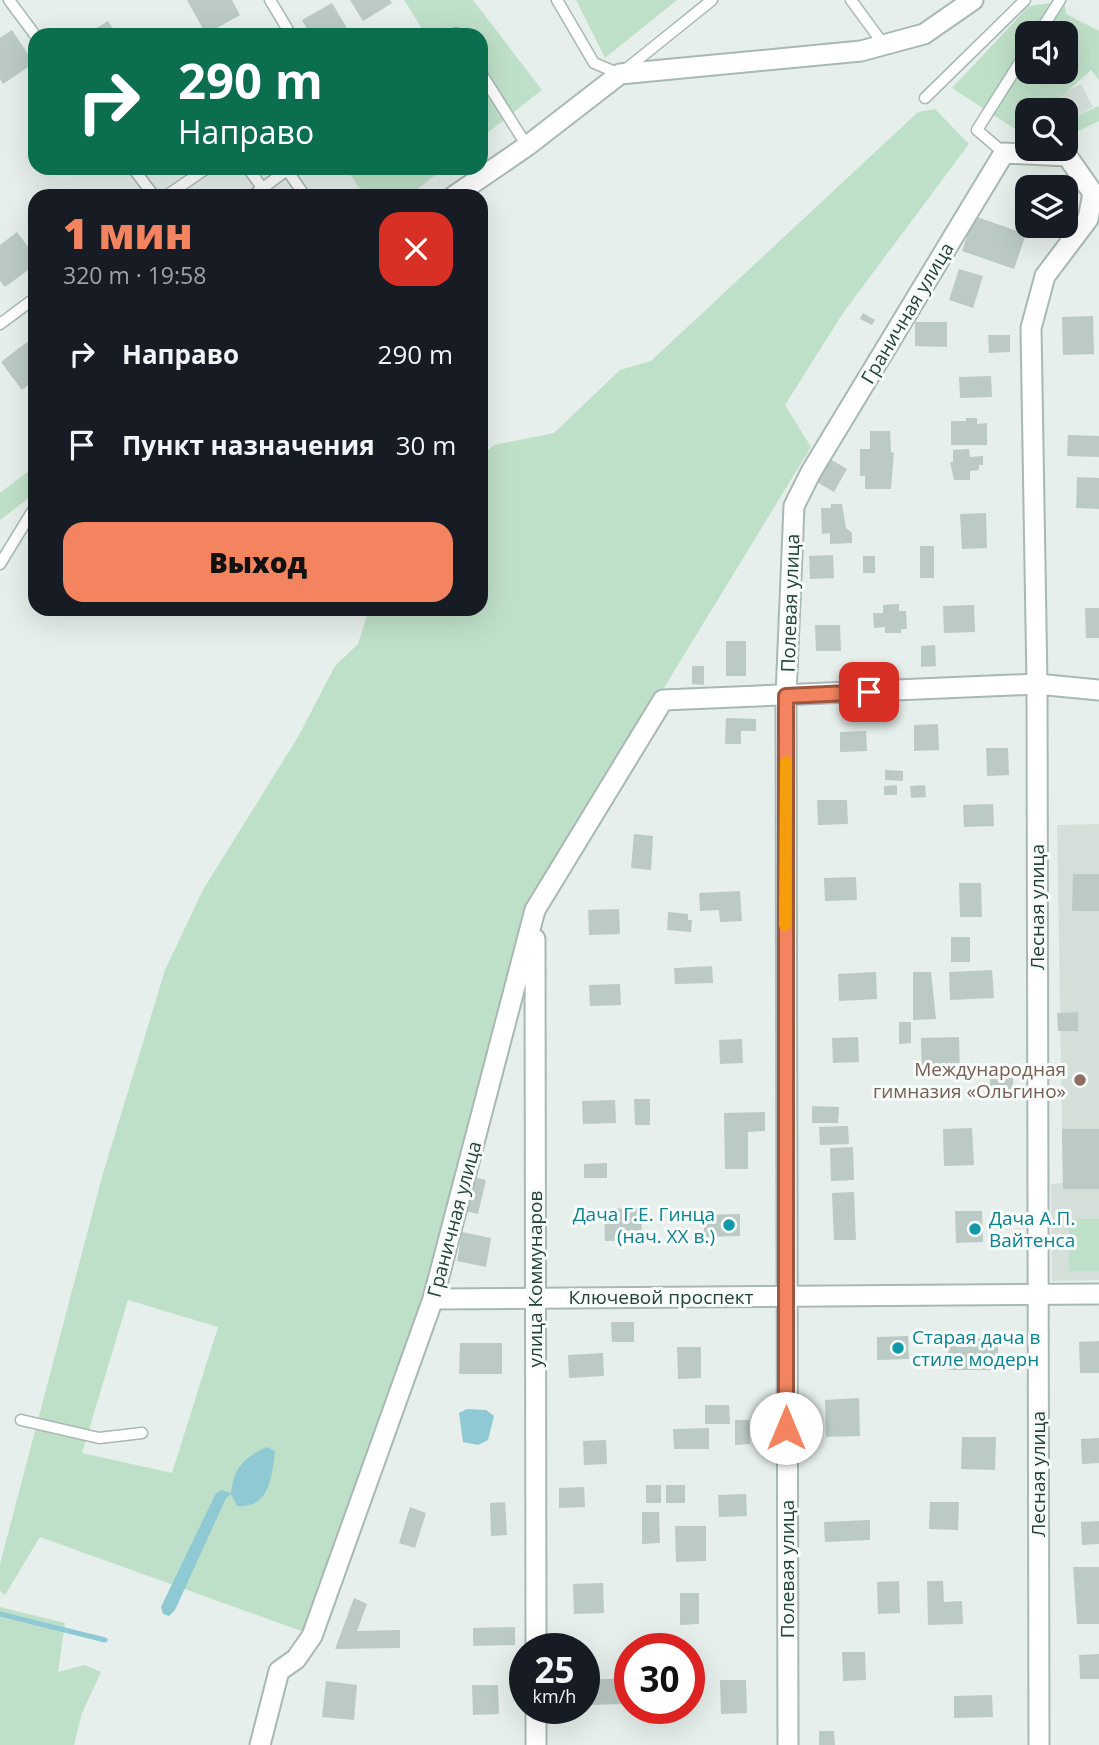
<!DOCTYPE html>
<html lang="ru">
<head>
<meta charset="utf-8">
<style>
	:root { --surface:#171b24; --page:#242831; --text:#f1f3f6; --muted:#9ea1a6; --accent:#f4845f }
	body { margin:0; font-family:"Open Sans",sans-serif; background:var(--page); color:var(--text); height:100vh; display:flex; flex-direction:column; font-size:26px; white-space:nowrap }
	* { box-sizing:border-box; margin:0 }
	p { font-size:23px; color:var(--muted) }
	.icon { flex:none; width:38px; height:38px; fill:none; stroke:currentColor; stroke-width:2; stroke-linecap:round; stroke-linejoin:round }
	.map { position:relative; flex:1; overflow:hidden }
	.panel { position:absolute; left:28px; top:189px; width:460px; height:427px; display:flex; flex-direction:column; background:var(--surface); border-radius:21px; box-shadow:0 7px 28px #0002 }
	.panel>* { flex:none }
	.guide { position:absolute; left:28px; top:28px; width:460px; height:147px; border-radius:21px; box-shadow:0 7px 28px #0002; background:#0b6e4f; color:#fff; overflow:hidden }
	.tools { position:absolute; left:1015px; top:21px; display:grid; gap:14px }
	.tools a { display:grid; place-items:center; width:63px; height:63px; border-radius:14px; background:var(--surface); box-shadow:0 7px 28px #0002; font-size:35px }
	.speed { position:absolute; left:509px; top:1633px; display:flex; gap:14px; font-size:35px; font-weight:700; text-align:center }
	.speed>* { display:grid; place-content:center; width:91px; height:91px; border-radius:50%; background:var(--surface); box-shadow:0 7px 28px #0002; line-height:1 }
	.speed small { font-size:18px; font-weight:400 }
	.speed .limit { border:10px solid #d22; background:#fff; color:#111 }
	.pin { position:absolute; display:grid; place-items:center; width:60px; height:60px; color:#fff; margin:-30px; border-radius:14px; box-shadow:0 4px 10px #0006 }
	.me { position:absolute; width:77px; margin:-38px; rotate:0deg; stroke-linejoin:round; filter:drop-shadow(0 0 5px #0008) }
	.turn { display:flex; align-items:center; gap:24px; height:147px; padding:0 35px; font-size:32px }
	.turn .icon { width:91px; height:91px; stroke-width:2.5 }
	.turn b { display:block; font-size:49px; line-height:60px }
	.round { display:grid; place-items:center; flex:none; width:74px; height:74px; border-radius:21px; background:var(--page) }
	.overview { display:flex; align-items:center; justify-content:space-between; height:119px; padding:0 35px }
	h1 { font-size:42px; font-weight:800; line-height:52px; color:var(--accent) }
	.button { display:flex; gap:14px; margin-top:auto; padding:14px 35px }
	.button a { flex:1; height:80px; border-radius:21px; background:var(--accent); color:#111; font-size:28px; font-weight:800; line-height:80px; text-align:center }
	ul { padding:0; list-style:none }
	li { display:flex; align-items:center; gap:21px; height:91px; padding:0 35px }
	li div { flex:1 }
	li b { display:block; font-size:26px }
	li em { font-style:normal }
	.map>svg:first-child { display:block }
	.built { fill:#d4dfda }
	.green { fill:#bfe0c8; fill-rule:evenodd }
	.water { fill:#8ec9d4 }
	.lines { fill:none; stroke-linecap:round; stroke-linejoin:round }
	.stream { stroke:#8ec9d4; stroke-width:5 }
	.building { fill:#bbcac4 }
	.lane-casing { stroke:#a8b8b2; stroke-width:13 }
	.street-casing { stroke:#a8b8b2; stroke-width:23 }
	.lane { stroke:#fff; stroke-width:10 }
	.street { stroke:#fff; stroke-width:19 }
	.route-casing { stroke:#9f563e; stroke-width:18 }
	.route { stroke:#f4845f; stroke-width:12 }
	.slow { stroke:#f59e0b; stroke-width:12 }
	.education-dot { fill:#8d6e63; stroke:#f7fbf9; stroke-width:2.5 }
	.culture-dot { fill:#0f9aa8; stroke:#f7fbf9; stroke-width:2.5 }
	.labels { text-anchor:middle; dominant-baseline:central; stroke-width:6; stroke-linejoin:round; paint-order:stroke }
	.street-label { font-size:19px; fill:#24423a; stroke:#f7fbf9 }
	.education-label { font-size:19px; fill:#785e54; stroke:#f7fbf9; text-anchor:end }
	.culture-label { font-size:19px; fill:#0d838f; stroke:#f7fbf9; text-anchor:start }
</style>
</head>
<body>
<div class="map">
<svg width="1099" height="1745" viewBox="0 0 1099 1745">
	<rect width="100%" height="100%" fill="#e6efeb"/>
	<g class="built">
		<polygon points="1081,84 1093,107 1066,121 1066,110 1059,110 1053,98"/>
		<polygon points="1099,824 1099,1280 1052,1281 1051,1184 1063,1183 1057,825"/>
	</g>
	<g class="green">
		<polygon points="404,0 473,0 542,90 481,138 481,35 426,35"/>
		<polygon points="576,0 677,0 605,58"/>
		<path d="M1064,1l2,13 33,17v49l-8,-10 -45,40h-19v17l-6,6 -69,-45 77,-82zM1027,33h39v39h-39z"/>
		<polygon points="1099,106 1099,121 1066,137 1066,121"/>
		<path d="M935,109l34,35 -126,169 -58,92 26,42 -282,462 -104,388 -118,336 -267,-96 -35,58 -5,-4v-27l102,-387 63,-207 39,-82 94,-151 37,-71 23,-22 11,-35h112v-153l13,-11 60,-12 66,-63 31,-9 267,-249zM128,1300l90,27 -46,146 -90,-20z"/>
		<polygon points="359,168 444,168 409,196 365,196 350,174"/>
		<polygon points="35,466 35,493 0,520 0,493"/>
		<rect x="1069" y="1219" width="30" height="52"/>
		<polygon points="0,1607 65,1623 58,1672 84,1665 101,1672 82,1713 74,1745 0,1745"/>
	</g>
	<g class="water">
		<polygon points="467,1409 486,1410 494,1416 488,1440 478,1445 463,1442 459,1413"/>
		<path d="M267,1447l8,4c-3,24 -5,58 -38,55l-6,-12 -5,4 -51,112 -6,6 -6,-2 -2,-7 55,-114 6,-3 9,3c3,-25 13,-36 36,-46z"/>
	</g>
	<g class="lines">
		<polyline class="stream" points="0,1614 105,1640"/>
	</g>
	<g class="building">
		<polygon points="187,0 232,0 240,15 206,34"/>
		<polygon points="350,0 390,0 392,3 363,21"/>
		<polygon points="332,3 348,30 339,35 311,35 302,20"/>
		<polygon points="108,21 117,35 85,35"/>
		<polygon points="12,30 34,63 3,84 0,79 0,38"/>
		<polygon points="1055,175 1081,189 1070,210 1066,208 1066,187 1048,187"/>
		<polygon points="974,216 1026,234 1014,269 962,251"/>
		<polygon points="17,232 35,256 35,265 5,287 0,281 0,245"/>
		<polygon points="959,269 983,276 973,308 949,300"/>
		<polygon points="863,313 875,320 872,325 860,319"/>
		<polygon points="1093,316 1094,354 1063,355 1062,317"/>
		<polygon points="915,322 947,322 947,347 915,346"/>
		<polygon points="988,335 1010,335 1010,352 989,353"/>
		<polygon points="27,342 35,352 35,380 22,390 1,362"/>
		<polygon points="991,376 992,397 960,398 959,377"/>
		<polygon points="966,418 977,418 977,424 987,423 987,445 951,445 951,421 966,421"/>
		<polygon points="870,431 890,431 891,452 894,453 891,489 865,489 865,476 860,476 860,449 870,449"/>
		<polygon points="1068,435 1099,436 1099,457 1067,456"/>
		<polygon points="969,449 970,457 983,456 983,465 979,465 979,470 970,471 970,480 954,480 950,462 953,462 953,450"/>
		<polygon points="828,458 847,469 834,492 815,481"/>
		<polygon points="1077,477 1099,478 1099,509 1076,508"/>
		<polygon points="831,504 842,504 846,528 852,533 852,543 830,544 830,533 822,534 821,508 831,508"/>
		<polygon points="986,513 987,548 962,549 960,514"/>
		<rect x="920" y="546" width="14" height="32"/>
		<polygon points="833,555 834,578 810,579 809,556"/>
		<rect x="863" y="556" width="12" height="17"/>
		<polygon points="899,604 899,611 906,611 907,629 901,629 901,633 885,633 885,627 874,628 873,613 883,613 883,605"/>
		<polygon points="974,605 975,632 944,633 943,606"/>
		<polygon points="1085,608 1099,608 1099,638 1086,638"/>
		<polygon points="815,625 840,625 841,651 816,651"/>
		<rect x="726" y="641" width="20" height="35"/>
		<polygon points="935,645 936,666 921,667 921,646"/>
		<polygon points="692,666 704,666 704,685 692,684"/>
		<polygon points="726,718 756,719 756,731 741,731 741,744 725,744"/>
		<polygon points="938,724 939,750 914,751 914,725"/>
		<polygon points="866,731 867,751 840,752 840,732"/>
		<polygon points="986,748 1008,748 1009,775 987,776"/>
		<polygon points="885,770 903,771 903,781 885,780"/>
		<polygon points="897,785 897,795 884,795 884,786"/>
		<polygon points="925,785 926,797 911,798 910,786"/>
		<polygon points="817,800 847,800 848,824 818,825"/>
		<polygon points="993,804 994,826 964,827 963,805"/>
		<polygon points="634,834 653,836 651,870 631,868"/>
		<polygon points="1073,874 1099,874 1099,911 1072,911"/>
		<polygon points="856,877 857,900 825,901 824,878"/>
		<polygon points="959,883 981,883 982,917 960,917"/>
		<polygon points="740,891 742,921 720,922 719,910 700,911 699,893"/>
		<polygon points="619,909 620,934 589,935 588,910"/>
		<polygon points="668,912 688,914 688,920 692,920 691,932 667,930"/>
		<rect x="951" y="937" width="19" height="25"/>
		<polygon points="712,966 713,983 675,984 674,968"/>
		<polygon points="992,970 994,998 950,1000 949,972"/>
		<polygon points="876,972 877,999 839,1001 838,974"/>
		<polygon points="913,972 931,972 936,1019 913,1020"/>
		<polygon points="620,984 621,1005 590,1006 589,985"/>
		<polygon points="1078,1012 1078,1031 1058,1031 1057,1013"/>
		<polygon points="899,1022 911,1022 911,1043 899,1044"/>
		<polygon points="858,1037 859,1062 833,1063 832,1038"/>
		<polygon points="959,1037 960,1075 922,1076 921,1038"/>
		<polygon points="742,1039 743,1063 720,1064 719,1040"/>
		<rect x="990" y="1078" width="23" height="16"/>
		<polygon points="634,1099 650,1099 650,1125 635,1125"/>
		<polygon points="615,1100 616,1123 583,1124 582,1101"/>
		<polygon points="812,1106 839,1107 838,1123 812,1123"/>
		<polygon points="765,1112 765,1131 748,1132 748,1169 725,1169 724,1113"/>
		<polygon points="848,1126 849,1144 820,1145 819,1127"/>
		<polygon points="972,1128 974,1165 944,1166 943,1129"/>
		<polygon points="1062,1129 1099,1129 1099,1189 1063,1189"/>
		<polygon points="853,1147 854,1180 831,1181 830,1148"/>
		<polygon points="607,1163 607,1178 584,1178 584,1164"/>
		<polygon points="473,1177 486,1180 478,1214 465,1211"/>
		<polygon points="854,1192 856,1240 834,1240 832,1193"/>
		<polygon points="641,1208 642,1240 605,1241 604,1209"/>
		<polygon points="955,1211 982,1211 983,1242 956,1243"/>
		<polygon points="740,1214 740,1236 704,1237 704,1215"/>
		<polygon points="462,1232 491,1238 486,1267 457,1261"/>
		<polygon points="611,1322 634,1322 634,1342 612,1342"/>
		<polygon points="908,1336 909,1359 877,1360 877,1337"/>
		<polygon points="948,1338 998,1339 998,1370 948,1370"/>
		<polygon points="1099,1341 1099,1373 1080,1373 1079,1342"/>
		<polygon points="460,1343 502,1343 502,1374 459,1374"/>
		<polygon points="677,1347 701,1347 701,1378 678,1379"/>
		<polygon points="603,1353 604,1376 569,1378 568,1355"/>
		<polygon points="859,1398 860,1436 826,1437 825,1400"/>
		<polygon points="705,1405 729,1405 730,1424 705,1424"/>
		<polygon points="735,1420 749,1420 750,1444 735,1445"/>
		<polygon points="709,1428 709,1449 674,1449 673,1429"/>
		<polygon points="962,1437 996,1437 995,1470 961,1469"/>
		<polygon points="1099,1438 1099,1463 1082,1464 1081,1439"/>
		<polygon points="606,1440 607,1464 584,1465 583,1441"/>
		<rect x="646" y="1485" width="15" height="18"/>
		<rect x="666" y="1485" width="19" height="18"/>
		<polygon points="584,1487 585,1507 559,1508 559,1488"/>
		<polygon points="746,1494 747,1516 719,1517 718,1495"/>
		<polygon points="505,1502 507,1535 491,1536 490,1503"/>
		<polygon points="930,1502 959,1502 958,1530 929,1529"/>
		<polygon points="410,1507 426,1513 415,1548 399,1543"/>
		<polygon points="642,1512 659,1512 660,1543 642,1544"/>
		<polygon points="870,1520 870,1540 825,1542 824,1522"/>
		<polygon points="1099,1521 1099,1544 1082,1545 1081,1522"/>
		<polygon points="675,1526 706,1526 706,1561 676,1562"/>
		<polygon points="1073,1567 1099,1567 1099,1624 1077,1624"/>
		<polygon points="899,1581 900,1613 878,1614 877,1582"/>
		<polygon points="927,1581 943,1581 944,1602 962,1601 963,1624 928,1625"/>
		<polygon points="603,1583 604,1613 574,1614 573,1584"/>
		<polygon points="680,1593 699,1593 699,1624 680,1625"/>
		<polygon points="354,1598 367,1604 357,1631 400,1630 400,1648 335,1649"/>
		<polygon points="515,1627 515,1645 473,1646 473,1628"/>
		<polygon points="842,1652 865,1652 866,1680 843,1681"/>
		<polygon points="1099,1654 1099,1679 1080,1679 1079,1655"/>
		<polygon points="626,1678 627,1704 584,1705 584,1680"/>
		<polygon points="720,1680 746,1680 747,1713 721,1714"/>
		<polygon points="326,1681 357,1685 354,1720 322,1717"/>
		<polygon points="472,1685 498,1685 499,1714 473,1715"/>
		<polygon points="992,1695 993,1717 954,1718 954,1696"/>
		<polygon points="819,1731 834,1731 835,1745 819,1745"/>
	</g>
	<g class="lines">
		<defs>
			<g id="lane">
				<polyline points="9,0 35,35"/>
				<polyline points="270,0 291,35"/>
				<polyline points="557,0 594,63 620,74 712,0"/>
				<polyline points="851,0 884,45"/>
				<polyline points="456,33 458,35"/>
				<polyline points="1039,33 1060,0"/>
				<polyline points="481,73 527,146"/>
				<polyline points="925,98 1025,0"/>
				<polyline points="1004,153 977,130 1027,51"/>
				<polyline points="133,168 154,196"/>
				<polyline points="248,168 268,196"/>
				<polyline points="166,196 207,168"/>
				<polyline points="252,196 287,170 305,196"/>
				<polyline points="0,324 35,298"/>
				<polyline points="0,564 35,507"/>
				<polyline points="21,1420 99,1438 142,1433"/>
			</g>
			<g id="street">
				<polyline points="454,196 527,146 620,74 861,51 924,34 973,0"/>
				<polyline points="535,939 536,1648"/>
				<polyline points="433,1299 1099,1294"/>
				<polyline points="536,1708 536,1745"/>
				<polyline points="260,1745 279,1671 296,1659 312,1636 433,1299 535,910 663,700 1037,684 1099,690"/>
				<polyline points="788,1745 786,696 794,506 811,472 1004,153 1067,156 1093,193 1088,219 1045,276 1031,328 1037,684 1039,1745"/>
			</g>
		</defs>
		<use href="#lane" class="lane-casing"/>
		<use href="#street" class="street-casing"/>
		<use href="#lane" class="lane"/>
		<use href="#street" class="street"/>
	</g>
	<g class="lines">
		<defs>
			<polyline id="route" points="786,1428 786,696 869,692"/>
		</defs>
		<use href="#route" class="route-casing"/>
		<use href="#route" class="route"/>
		<polyline class="slow" points="785,925 786,762"/>
	</g>
	<circle class="education-dot" cx="1080" cy="1080" r="7"/>
	<g class="culture-dot">
		<circle cx="729" cy="1225" r="7"/>
		<circle cx="975" cy="1229" r="7"/>
		<circle cx="898" cy="1348" r="7"/>
	</g>
	<g class="labels">
		<g class="street-label">
			<text transform="translate(907 313) rotate(-59)">Граничная улица</text>
			<text transform="translate(790 603) rotate(-88)">Полевая улица</text>
			<text transform="translate(1037 907) rotate(-90)">Лесная улица</text>
			<text transform="translate(454 1219) rotate(-75)">Граничная улица</text>
			<text transform="translate(535 1279) rotate(-90)">улица Коммунаров</text>
			<text x="661" y="1297">Ключевой проспект</text>
			<text transform="translate(1038 1474) rotate(-90)">Лесная улица</text>
			<text transform="translate(787 1569) rotate(-90)">Полевая улица</text>
		</g>
		<g class="education-label">
			<text x="1066" y="1069">Международная<tspan x="1066" dy="22">гимназия «Ольгино»</tspan></text>
		</g>
		<g class="culture-label">
			<text x="715" y="1214" text-anchor="end">Дача Г.Е. Гинца<tspan x="715" dy="22">(нач. XX в.)</tspan></text>
			<text x="989" y="1218">Дача А.П.<tspan x="989" dy="22">Вайтенса</tspan></text>
			<text x="912" y="1337">Старая дача в<tspan x="912" dy="22">стиле модерн</tspan></text>
		</g>
	</g>
</svg>
<div class="tools">
<a><svg class="icon" aria-label="sound" viewBox="0 0 24 24"><path d="M4 9h4l5-4v14l-5-4H4zM17 9q2 3 0 6"/></svg></a>
<a><svg class="icon" aria-label="search" viewBox="0 0 24 24"><circle cx="10" cy="10" r="6"/><path d="M15 15l6 6"/></svg></a>
<a><svg class="icon" aria-label="layers" viewBox="0 0 24 24"><path d="M12 4l9 5-9 5-9-5zM3 14l9 5 9-5"/></svg></a>
</div>
<div class="speed"><div>25<small>km/h</small></div><div class="limit">30</div></div>
<div class="pin" style="left:869px;top:692px;background:#d93025"><svg class="icon" aria-label="arrive" viewBox="0 0 24 24"><path d="M6 21V4h12l-3 4 3 4H6"/></svg></div>
<svg class="me" style="left:786px;top:1428px" viewBox="-20 -20 40 40"><circle r="19" fill="#fff"/><path d="M0-13L10 11 0 6-10 11z" fill="#f4845f"/></svg>
<div class="guide">
<div class="turn"><svg class="icon" aria-label="right" viewBox="0 0 24 24"><path d="M7 20v-9h11M14 6l5 5-5 5"/></svg><div><b>290 m</b>Направо</div></div>
</div>
<section class="panel">
<div class="overview"><div><h1>1 мин</h1><p>320 m · 19:58</p></div><a class="round" style="background:#d93025;color:#fff"><svg class="icon" aria-label="close" viewBox="0 0 24 24"><path d="M6 6l12 12M18 6L6 18"/></svg></a></div>
<ul>
<li><svg class="icon" aria-label="right" viewBox="0 0 24 24"><path d="M7 20v-9h11M14 6l5 5-5 5"/></svg><div><b>Направо</b></div><em>290 m</em></li>
<li><svg class="icon" aria-label="arrive" viewBox="0 0 24 24"><path d="M6 21V4h12l-3 4 3 4H6"/></svg><div><b>Пункт назначения</b></div><em>30 m</em></li>
</ul>
<div class="button"><a>Выход</a></div>
</section>
</div>
</body>
</html>
